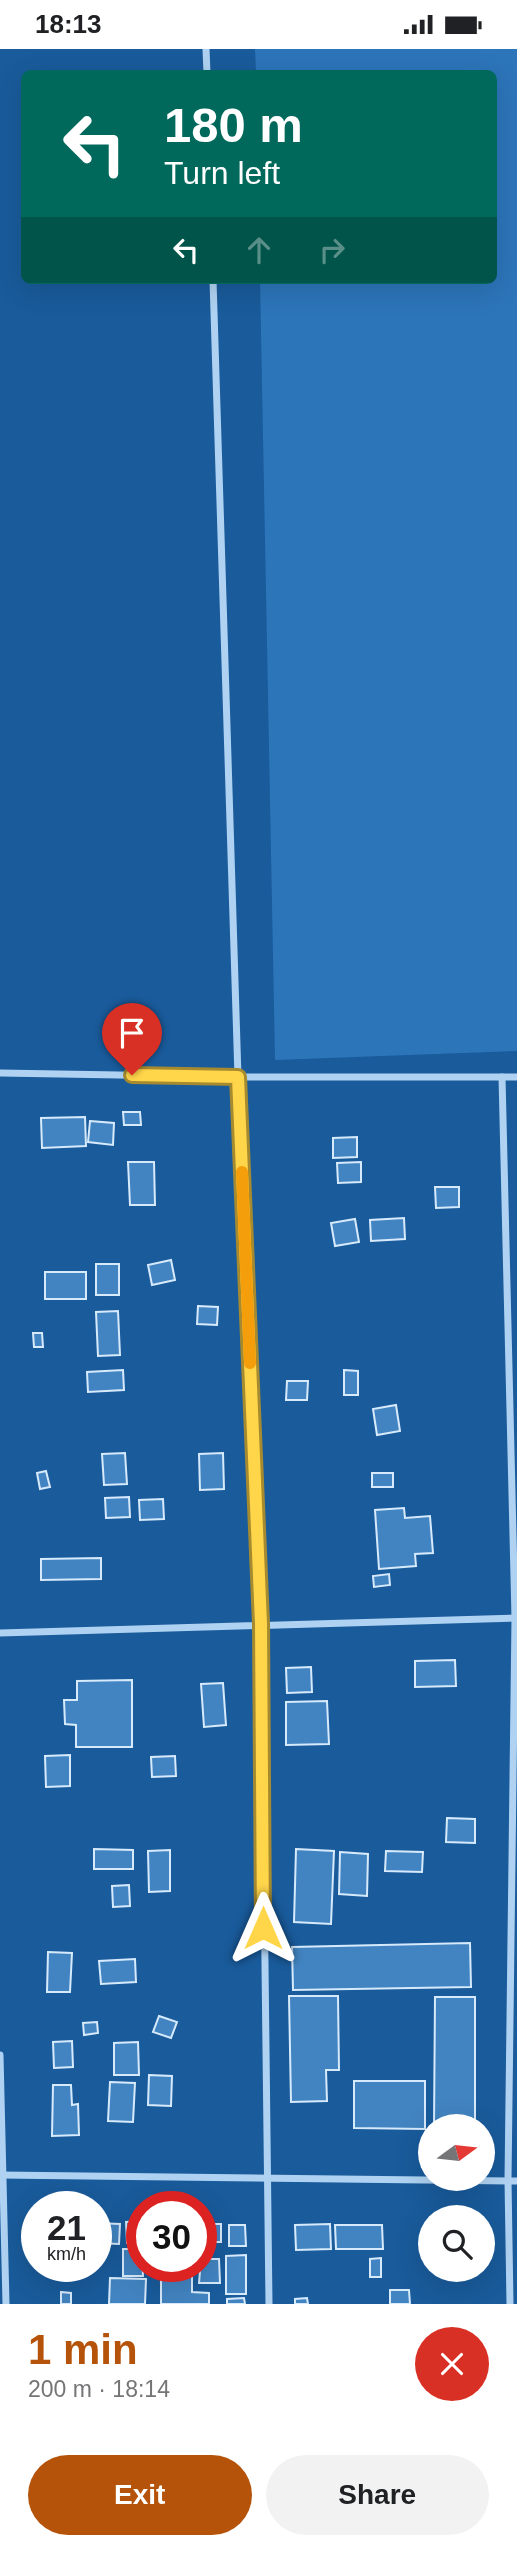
<!DOCTYPE html>
<html lang="en">
<head>
<meta charset="utf-8">
<style>
	:root { --surface:#fff; --page:#f2f2f2; --text:#202124; --muted:#757577; --accent:#b45309 }
	body { margin:0; font-family:Helvetica,sans-serif; background:var(--page); color:var(--text); height:100vh; display:flex; flex-direction:column; font-size:26px; white-space:nowrap }
	* { box-sizing:border-box; margin:0 }
	p { font-size:23px; color:var(--muted) }
	.icon { flex:none; width:38px; height:38px; fill:none; stroke:currentColor; stroke-width:2; stroke-linecap:round; stroke-linejoin:round }
	.map { position:relative; height:2255px; overflow:hidden }
	.details { display:flex; flex-direction:column; background:var(--surface); flex:1 }
	.details>* { flex:none }
	.guide { position:absolute; left:21px; top:21px; width:476px; height:214px; border-radius:10px; box-shadow:0 7px 28px #0002; background:#00695c; color:#fff; overflow:hidden }
	.needle { width:46px; rotate:75deg }
	.controls { position:absolute; left:418px; top:2065px; display:grid; gap:14px }
	.controls a { display:grid; place-items:center; width:77px; height:77px; border-radius:50%; background:var(--surface); box-shadow:0 7px 28px #0002; font-size:35px }
	.speed { position:absolute; left:21px; top:2142px; display:flex; gap:14px; font-size:35px; font-weight:700; text-align:center }
	.speed>* { display:grid; place-content:center; width:91px; height:91px; border-radius:50%; background:var(--surface); box-shadow:0 7px 28px #0002; line-height:1 }
	.speed small { font-size:18px; font-weight:400 }
	.speed .limit { border:10px solid #d22; background:#fff; color:#111 }
	.pin { position:absolute; display:grid; place-items:center; width:60px; height:60px; color:#fff; margin:-72px -30px; border-radius:50% 50% 50% 0; rotate:-45deg; box-shadow:0 0 7px #0007 }
	.pin .icon { rotate:45deg }
	.me { position:absolute; width:77px; margin:-38px; rotate:0deg; stroke-linejoin:round; filter:drop-shadow(0 0 5px #0008) }
	.turn { display:flex; align-items:center; gap:24px; height:147px; padding:0 28px; font-size:32px }
	.turn .icon { width:91px; height:91px; stroke-width:2.5 }
	.turn b { display:block; font-size:49px; line-height:60px }
	.lanes { display:flex; align-items:center; height:66px; padding:0 28px; background:#0003; justify-content:center; gap:35px; direction:ltr }
	.lanes .off { opacity:.35 }
	.round { display:grid; place-items:center; flex:none; width:74px; height:74px; border-radius:37px; background:var(--page) }
	.headline { display:flex; align-items:center; justify-content:space-between; height:119px; padding:0 28px }
	h1 { font-size:42px; font-weight:700; line-height:52px; color:var(--accent) }
	.button { display:flex; gap:14px; margin-top:auto; padding:14px 28px }
	.button a { flex:1; height:80px; border-radius:42px; background:var(--accent); color:#fff; font-size:28px; font-weight:700; line-height:80px; text-align:center }
	.button a+a { background:var(--page); color:var(--text) }
	.status { display:flex; justify-content:space-between; align-items:center; height:49px; padding:0 35px; background:var(--surface); direction:ltr }
	.status svg { height:19px; fill:currentColor }
	.map>svg:first-child { display:block }
	.green { fill:#2c75b9 }
	.building { fill:#4284c1; stroke:#d7eafc; stroke-width:2 }
	.lines { fill:none; stroke-linecap:round; stroke-linejoin:round }
	.minor { stroke:#afd2f2; stroke-width:7 }
	.route-casing { stroke:#a68a30; stroke-width:18 }
	.route { stroke:#ffd54a; stroke-width:12 }
	.slow { stroke:#f59e0b; stroke-width:12 }
</style>
</head>
<body>
<div class="status"><b>18:13</b><svg viewBox="0 0 49 12"><path d="M0 12V9h3v3zM5 12V6h3v6zM10 12V3h3v9zM15 12V0h3v12zM26 1h20v11H26zM47 4h2v5h-2z"/></svg></div>
<div class="map">
<svg width="517" height="2255" viewBox="0 0 517 2255">
	<rect width="100%" height="100%" fill="#195b9b"/>
	<polygon class="green" points="255,0 517,0 517,1002 275,1011 260,231 494,231 494,24 256,24"/>
	<g class="building">
		<polygon points="123,1063 140,1063 141,1076 124,1076"/>
		<polygon points="85,1068 86,1097 42,1099 41,1069"/>
		<polygon points="90,1072 114,1074 113,1096 88,1093"/>
		<polygon points="357,1088 357,1108 333,1109 333,1089"/>
		<polygon points="128,1113 154,1113 155,1156 130,1156"/>
		<polygon points="361,1113 361,1133 338,1134 337,1114"/>
		<polygon points="435,1138 459,1138 459,1158 436,1159"/>
		<polygon points="404,1169 405,1190 371,1192 370,1171"/>
		<polygon points="355,1170 359,1193 335,1197 331,1174"/>
		<polygon points="171,1211 175,1231 152,1236 148,1216"/>
		<rect x="96" y="1215" width="23" height="31"/>
		<rect x="45" y="1223" width="41" height="27"/>
		<polygon points="198,1257 218,1258 217,1276 197,1275"/>
		<polygon points="118,1262 120,1306 98,1307 96,1263"/>
		<polygon points="33,1284 42,1284 43,1298 34,1298"/>
		<polygon points="123,1321 124,1341 88,1343 87,1323"/>
		<polygon points="344,1321 358,1322 358,1346 344,1346"/>
		<polygon points="287,1332 308,1332 307,1351 286,1351"/>
		<polygon points="396,1356 400,1382 377,1386 373,1360"/>
		<polygon points="125,1404 127,1435 104,1436 102,1405"/>
		<polygon points="223,1404 224,1440 200,1441 199,1405"/>
		<polygon points="46,1422 50,1438 40,1440 37,1424"/>
		<rect x="372" y="1424" width="21" height="14"/>
		<polygon points="129,1448 130,1468 106,1469 105,1449"/>
		<polygon points="163,1450 164,1470 140,1471 139,1451"/>
		<polygon points="404,1459 405,1469 430,1467 433,1504 415,1505 416,1517 379,1520 375,1461"/>
		<polygon points="101,1509 101,1530 41,1531 41,1510"/>
		<polygon points="389,1525 390,1536 374,1538 373,1527"/>
		<polygon points="455,1611 456,1637 415,1638 415,1612"/>
		<polygon points="311,1618 312,1643 287,1644 286,1619"/>
		<polygon points="132,1631 132,1698 76,1698 76,1676 65,1675 64,1651 77,1651 77,1632"/>
		<polygon points="223,1634 226,1676 204,1678 201,1635"/>
		<polygon points="327,1652 329,1695 286,1696 286,1653"/>
		<polygon points="70,1706 70,1737 46,1738 45,1707"/>
		<polygon points="175,1707 176,1727 152,1728 151,1708"/>
		<polygon points="447,1769 475,1770 475,1794 446,1793"/>
		<polygon points="94,1800 133,1801 133,1820 94,1820"/>
		<polygon points="296,1800 334,1802 331,1875 294,1873"/>
		<polygon points="170,1801 170,1842 149,1843 148,1802"/>
		<polygon points="386,1802 423,1803 422,1823 385,1822"/>
		<polygon points="340,1803 368,1805 367,1847 339,1845"/>
		<polygon points="129,1836 130,1857 113,1858 112,1837"/>
		<polygon points="470,1894 471,1938 293,1941 292,1898"/>
		<polygon points="48,1903 72,1904 70,1943 47,1943"/>
		<polygon points="135,1910 136,1933 101,1935 99,1912"/>
		<polygon points="289,1947 338,1947 339,2021 326,2021 327,2052 291,2053"/>
		<polygon points="435,1948 475,1948 475,2077 434,2077"/>
		<polygon points="159,1967 177,1973 171,1989 153,1983"/>
		<polygon points="97,1973 98,1984 84,1986 83,1974"/>
		<polygon points="72,1992 73,2018 54,2019 53,1993"/>
		<polygon points="138,1993 139,2026 114,2026 114,1994"/>
		<polygon points="149,2026 172,2027 171,2057 148,2056"/>
		<polygon points="354,2032 425,2032 425,2080 354,2079"/>
		<polygon points="110,2033 135,2034 133,2073 108,2072"/>
		<polygon points="53,2036 71,2036 72,2056 78,2055 79,2086 52,2087"/>
		<polygon points="142,2172 142,2193 127,2194 126,2173"/>
		<polygon points="96,2174 120,2175 119,2195 96,2194"/>
		<rect x="201" y="2175" width="20" height="18"/>
		<polygon points="330,2175 331,2200 296,2201 295,2176"/>
		<polygon points="229,2176 245,2176 246,2197 229,2197"/>
		<polygon points="335,2176 382,2176 383,2200 336,2200"/>
		<polygon points="123,2200 142,2200 143,2227 123,2227"/>
		<polygon points="246,2206 246,2245 226,2245 226,2207"/>
		<polygon points="381,2209 381,2228 370,2228 370,2210"/>
		<polygon points="201,2210 219,2210 220,2234 199,2234"/>
		<polygon points="161,2217 192,2217 192,2243 209,2244 209,2255 161,2255"/>
		<polygon points="110,2229 146,2230 145,2255 109,2255"/>
		<polygon points="390,2241 409,2241 410,2255 390,2255"/>
		<polygon points="61,2243 71,2244 71,2255 61,2255"/>
		<polygon points="244,2249 245,2255 227,2255 227,2250"/>
		<polygon points="307,2249 308,2255 295,2255 295,2250"/>
	</g>
	<g class="lines">
		<g class="minor">
			<polyline points="206,0 207,24"/>
			<polyline points="213,231 238,1028 261,1575 269,2255"/>
			<polyline points="0,1024 238,1028 517,1028"/>
			<polyline points="502,1028 515,1569 508,2131 510,2255"/>
			<polyline points="0,1584 517,1569"/>
			<polyline points="0,2006 6,2255"/>
			<polyline points="0,2126 517,2132"/>
		</g>
	</g>
	<g class="lines">
		<defs>
			<polyline id="route" points="132,1026 238,1028 261,1575 263,1879"/>
		</defs>
		<use href="#route" class="route-casing"/>
		<use href="#route" class="route"/>
		<polyline class="slow" points="242,1123 250,1314"/>
	</g>
</svg>
<div class="controls">
<a><svg class="needle" viewBox="-14 -14 28 28"><path d="M0-13l5 13h-10z" fill="#e53935"/><path d="M0 13l5-13h-10z" fill="#757577"/></svg></a>
<a><svg class="icon" aria-label="search" viewBox="0 0 24 24"><circle cx="10" cy="10" r="6"/><path d="M15 15l6 6"/></svg></a>
</div>
<div class="speed"><div>21<small>km/h</small></div><div class="limit">30</div></div>
<div class="pin" style="left:132px;top:1026px;background:#d93025"><svg class="icon" aria-label="arrive" viewBox="0 0 24 24"><path d="M6 21V4h12l-3 4 3 4H6"/></svg></div>
<svg class="me" style="left:263px;top:1879px" viewBox="-20 -20 40 40"><path d="M0-17L14 15 0 8-14 15z" fill="#ffd54a" stroke="#fff" stroke-width="4"/></svg>
<div class="guide">
<div class="turn"><svg class="icon" aria-label="left" viewBox="0 0 24 24"><path d="M17 20v-9H6M10 6l-5 5 5 5"/></svg><div><b>180 m</b>Turn left</div></div>
<div class="lanes"><svg class="icon" aria-label="left" viewBox="0 0 24 24"><path d="M17 20v-9H6M10 6l-5 5 5 5"/></svg><svg class="icon off" aria-label="ahead" viewBox="0 0 24 24"><path d="M12 20V5M6 11l6-6 6 6"/></svg><svg class="icon off" aria-label="right" viewBox="0 0 24 24"><path d="M7 20v-9h11M14 6l5 5-5 5"/></svg></div>
</div>
</div>
<section class="details">
<div class="headline"><div><h1>1 min</h1><p>200 m · 18:14</p></div><a class="round" style="background:#d93025;color:#fff"><svg class="icon" aria-label="close" viewBox="0 0 24 24"><path d="M6 6l12 12M18 6L6 18"/></svg></a></div>
<div class="button"><a>Exit</a><a>Share</a></div>
</section>
</body>
</html>
